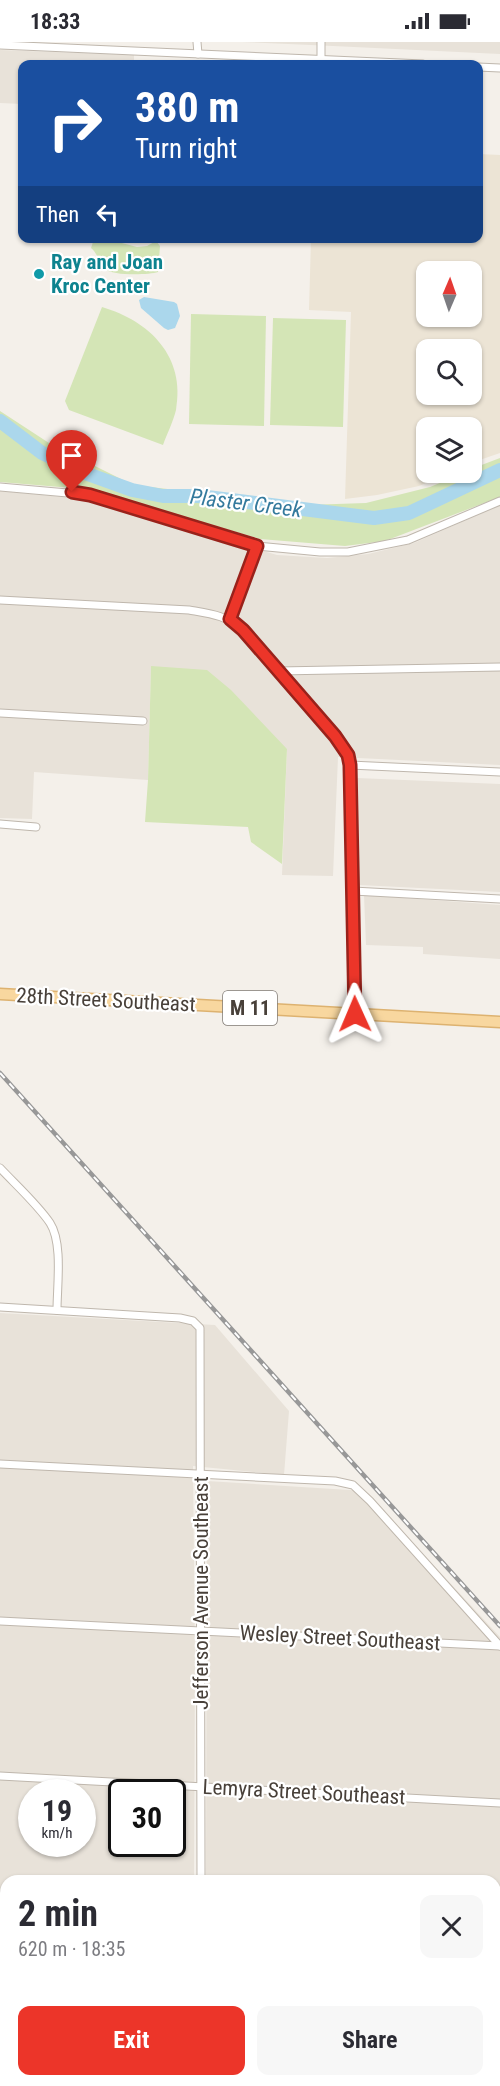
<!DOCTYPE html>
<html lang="en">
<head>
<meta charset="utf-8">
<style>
	:root { --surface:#fff; --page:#f7f7f7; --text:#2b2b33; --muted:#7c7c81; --accent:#ec3529 }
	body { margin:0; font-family:"Roboto Condensed",sans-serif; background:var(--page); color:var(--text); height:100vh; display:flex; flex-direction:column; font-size:22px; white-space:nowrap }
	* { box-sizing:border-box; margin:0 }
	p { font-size:20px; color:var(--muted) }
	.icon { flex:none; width:33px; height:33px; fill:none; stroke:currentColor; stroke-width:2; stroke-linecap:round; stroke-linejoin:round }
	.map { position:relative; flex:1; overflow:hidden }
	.side { position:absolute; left:0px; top:1833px; width:501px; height:212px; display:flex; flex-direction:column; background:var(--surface); border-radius:18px 18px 0 0; box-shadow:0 2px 4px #0004 }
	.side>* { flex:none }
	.banner { position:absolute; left:18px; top:18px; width:465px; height:183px; border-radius:12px; box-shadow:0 2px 4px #0004; background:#1a4fa0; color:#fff; overflow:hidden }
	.needle { width:39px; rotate:2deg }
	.buttons { position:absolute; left:416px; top:219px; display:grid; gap:12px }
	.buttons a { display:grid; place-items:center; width:66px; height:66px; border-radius:12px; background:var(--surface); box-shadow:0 2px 4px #0004; font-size:30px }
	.speed { position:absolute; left:18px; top:1737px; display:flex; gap:12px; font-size:30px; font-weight:700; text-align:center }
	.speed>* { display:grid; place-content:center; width:78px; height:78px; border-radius:50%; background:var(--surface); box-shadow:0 2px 4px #0004; line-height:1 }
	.speed small { font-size:15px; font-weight:400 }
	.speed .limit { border:3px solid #111; border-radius:9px; background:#fff; color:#111 }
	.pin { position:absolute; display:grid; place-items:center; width:51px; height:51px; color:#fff; margin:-62px -26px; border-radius:50% 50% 50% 0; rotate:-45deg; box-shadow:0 0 6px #0007 }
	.pin .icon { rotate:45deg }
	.me { position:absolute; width:66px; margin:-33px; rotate:359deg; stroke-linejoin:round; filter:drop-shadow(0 0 4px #0008) }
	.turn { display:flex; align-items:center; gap:21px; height:126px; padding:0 18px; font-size:27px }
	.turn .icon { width:78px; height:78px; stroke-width:2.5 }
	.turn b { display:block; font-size:42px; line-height:51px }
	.then { display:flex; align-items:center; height:57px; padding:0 18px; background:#0003; gap:12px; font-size:22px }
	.round { display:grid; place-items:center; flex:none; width:63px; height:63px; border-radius:12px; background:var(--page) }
	.head { display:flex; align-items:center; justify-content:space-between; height:102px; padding:0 18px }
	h1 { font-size:36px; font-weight:700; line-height:45px }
	.button { display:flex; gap:12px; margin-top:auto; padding:12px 18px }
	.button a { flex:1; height:69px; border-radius:12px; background:var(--accent); color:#fff; font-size:24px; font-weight:700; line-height:69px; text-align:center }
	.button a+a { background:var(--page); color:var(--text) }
	.status { display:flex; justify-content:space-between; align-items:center; height:42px; padding:0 30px; background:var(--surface); direction:ltr }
	.status svg { height:16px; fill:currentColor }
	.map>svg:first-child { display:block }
	.residential { fill:#e8e2d9; fill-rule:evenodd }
	.industrial { fill:#e4dfdb }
	.education { fill:#ece4d5; fill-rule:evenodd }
	.green { fill:#d4e5b6 }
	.water { fill:#abd7ec }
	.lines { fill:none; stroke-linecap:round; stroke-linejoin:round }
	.river { stroke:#abd7ec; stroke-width:14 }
	.street-casing { stroke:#bfb7ad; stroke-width:9 }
	.secondary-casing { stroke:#d1be9d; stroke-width:11 }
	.primary-casing { stroke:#ddb270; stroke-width:13 }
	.street { stroke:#fff; stroke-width:7 }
	.secondary { stroke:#fbeccd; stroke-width:9 }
	.primary { stroke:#f8d79f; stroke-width:10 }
	.rail-casing { stroke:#989898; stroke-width:4.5 }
	.rail { stroke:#fff; stroke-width:2; stroke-dasharray:7; stroke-linecap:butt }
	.route-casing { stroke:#99221b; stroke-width:15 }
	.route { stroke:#ec3529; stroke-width:10 }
	.culture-dot { fill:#0f9aa8; stroke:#fff; stroke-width:2 }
	.labels { text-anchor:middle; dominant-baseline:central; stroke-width:4.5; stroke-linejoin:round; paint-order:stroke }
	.shield { fill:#fff; stroke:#7f7974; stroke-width:1.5 }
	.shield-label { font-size:20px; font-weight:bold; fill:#484039 }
	.culture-label { font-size:21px; font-weight:bold; fill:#0d838f; stroke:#fff; text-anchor:start }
	.street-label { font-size:21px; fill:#484039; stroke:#fff }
	.water-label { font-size:22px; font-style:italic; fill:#347a9d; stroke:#fff }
</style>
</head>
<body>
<div class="status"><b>18:33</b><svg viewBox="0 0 49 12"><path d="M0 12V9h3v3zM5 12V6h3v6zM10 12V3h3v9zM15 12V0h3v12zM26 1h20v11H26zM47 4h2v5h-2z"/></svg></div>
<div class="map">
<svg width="500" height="2044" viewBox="0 0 500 2044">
	<rect width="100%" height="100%" fill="#f4f0ea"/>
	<g class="residential">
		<polygon points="242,0 500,0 500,12 333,4"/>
		<polygon points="0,8 134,13 134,22 22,22 22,62 0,61"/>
		<polygon points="0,449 83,457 277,513 327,516 368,512 414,501 500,463 500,723 338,715 333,834 282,833 287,707 151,624 148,738 34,730 32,777 0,776"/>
		<polygon points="357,736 500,742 500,850 359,843"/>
		<polygon points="364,853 500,863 500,917 423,912 423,905 366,903"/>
		<path d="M0,1271l215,12 74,86 -5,64 -91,-9 2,195 -1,220h-188v45h-6zM32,1750h50v52h-50zM122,1750h50v52h-50z"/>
		<polygon points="207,1439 365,1449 500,1595 500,1911 495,1910 495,1839 206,1839"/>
		<polygon points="0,1898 6,1898 6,2038 206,2038 206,2044 0,2044"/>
	</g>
	<polygon class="industrial" points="495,1926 500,1926 500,2044 218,2044 218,2038 495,2038"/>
	<path class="education" d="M479,112l21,1v298l-29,10v-35h-45v44l23,1 -30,13 -42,9 -32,4 6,-187 -42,-2 2,-71 167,-1zM426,230h45v44h-45zM426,308h45v44h-45z"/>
	<g class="green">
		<path d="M94,197h21l3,3 19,5 10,-1 9,-5 4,5 -2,26c-9,3 -46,4 -53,-3 -6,-7 -7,-15 -14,-21z"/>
		<path d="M102,265c48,14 84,50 74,103 -3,12 -9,24 -13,35l-94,-35 -4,-9z"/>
		<polygon points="191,272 266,274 264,384 189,382"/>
		<polygon points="273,276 346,278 343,385 270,383"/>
		<polygon points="0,369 49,401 133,443 306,463 366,461 430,445 464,431 471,430 471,427 500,416 500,455 385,499 345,504 260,497 108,453 72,446 0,440"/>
		<polygon points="151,624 207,628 231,648 287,707 282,822 251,800 248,785 145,780 148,738"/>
	</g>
	<polygon class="water" points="144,255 174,260 177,262 180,274 175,286 168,288 164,286 141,266 139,258"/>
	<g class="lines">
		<polyline class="river" points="0,379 42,411 82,430 132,448 163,454 199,454 374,476 409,471 500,428"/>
		<defs>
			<g id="street">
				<polyline points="197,0 198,12"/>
				<polyline points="321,0 321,18"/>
				<polyline points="0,3 423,22"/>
				<polyline points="478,25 500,26"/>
				<polyline points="0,445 90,453 257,504 320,510 348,510 408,498 500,459"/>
				<path d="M0,558l189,10c23,4 36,5 54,20l92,106 13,19 2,10 5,249"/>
				<polyline points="230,577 257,504"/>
				<polyline points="278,629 500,625"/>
				<polyline points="0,671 143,679"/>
				<polyline points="350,723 500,730"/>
				<polyline points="0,782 36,785"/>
				<polyline points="353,849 500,857"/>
				<path d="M0,1126c15,16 38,37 50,55 13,20 7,63 7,87"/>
				<polyline points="0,1265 180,1276 193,1279 200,1286 201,1839"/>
				<polyline points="0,1422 335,1439 353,1443 370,1459 500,1604"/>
				<polyline points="0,1579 500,1604"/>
				<polyline points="0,1734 500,1761"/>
				<polyline points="0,1987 6,1987"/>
			</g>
			<g id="secondary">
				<polyline points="0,1891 6,1891"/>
				<polyline points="495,1919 500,1919"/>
				<polyline points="212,2044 212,2038"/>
			</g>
			<polyline id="primary" points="0,952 500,980"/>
		</defs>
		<use href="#street" class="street-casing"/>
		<use href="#secondary" class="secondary-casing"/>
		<use href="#primary" class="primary-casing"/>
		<use href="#street" class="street"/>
		<use href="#secondary" class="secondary"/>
		<use href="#primary" class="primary"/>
		<defs>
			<polyline id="rail" points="0,1031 500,1584"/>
		</defs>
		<use href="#rail" class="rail-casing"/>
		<use href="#rail" class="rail"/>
	</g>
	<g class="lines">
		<defs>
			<polyline id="route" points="72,450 90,453 257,504 230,577 243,588 335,694 348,713 350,723 355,972"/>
		</defs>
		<use href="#route" class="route-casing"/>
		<use href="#route" class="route"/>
	</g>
	<circle class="culture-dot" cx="39" cy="232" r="6"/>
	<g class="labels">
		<rect class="shield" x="223" y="949" width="54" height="34" rx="4.5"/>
		<g class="shield-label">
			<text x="250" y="966">M 11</text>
		</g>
		<g class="culture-label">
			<text x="51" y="220">Ray and Joan<tspan x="51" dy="24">Kroc Center</tspan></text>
		</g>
		<g class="street-label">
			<text transform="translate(106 958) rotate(3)">28th Street Southeast</text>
			<text transform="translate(201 1551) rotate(-90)">Jefferson Avenue Southeast</text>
			<text transform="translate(340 1596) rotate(3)">Wesley Street Southeast</text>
			<text transform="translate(304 1750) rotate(3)">Lemyra Street Southeast</text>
		</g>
		<g class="water-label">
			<text transform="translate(246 461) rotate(7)">Plaster Creek</text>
		</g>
	</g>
</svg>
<div class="buttons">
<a><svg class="needle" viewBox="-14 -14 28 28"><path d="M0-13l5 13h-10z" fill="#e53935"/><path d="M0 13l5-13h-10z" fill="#7c7c81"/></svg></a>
<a><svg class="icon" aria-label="search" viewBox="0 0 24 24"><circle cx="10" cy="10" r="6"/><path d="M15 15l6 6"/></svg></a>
<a><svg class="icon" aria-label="layers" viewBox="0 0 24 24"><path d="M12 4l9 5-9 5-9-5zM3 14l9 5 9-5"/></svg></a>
</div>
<div class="speed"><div>19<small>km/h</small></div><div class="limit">30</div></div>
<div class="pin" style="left:72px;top:450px;background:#d93025"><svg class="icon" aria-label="arrive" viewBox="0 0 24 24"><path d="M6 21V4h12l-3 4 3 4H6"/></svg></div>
<svg class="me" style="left:355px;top:972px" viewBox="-20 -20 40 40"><path d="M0-17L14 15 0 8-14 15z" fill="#ec3529" stroke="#fff" stroke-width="4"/></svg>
<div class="banner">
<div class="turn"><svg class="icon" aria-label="right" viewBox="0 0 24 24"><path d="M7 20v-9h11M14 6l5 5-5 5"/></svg><div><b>380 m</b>Turn right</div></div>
<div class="then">Then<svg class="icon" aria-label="left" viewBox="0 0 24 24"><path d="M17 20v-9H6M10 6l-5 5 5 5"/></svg></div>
</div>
<section class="side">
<div class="head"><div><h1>2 min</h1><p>620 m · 18:35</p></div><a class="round"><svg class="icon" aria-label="close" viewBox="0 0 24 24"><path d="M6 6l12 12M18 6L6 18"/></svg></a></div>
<div class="button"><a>Exit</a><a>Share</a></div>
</section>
</div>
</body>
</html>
